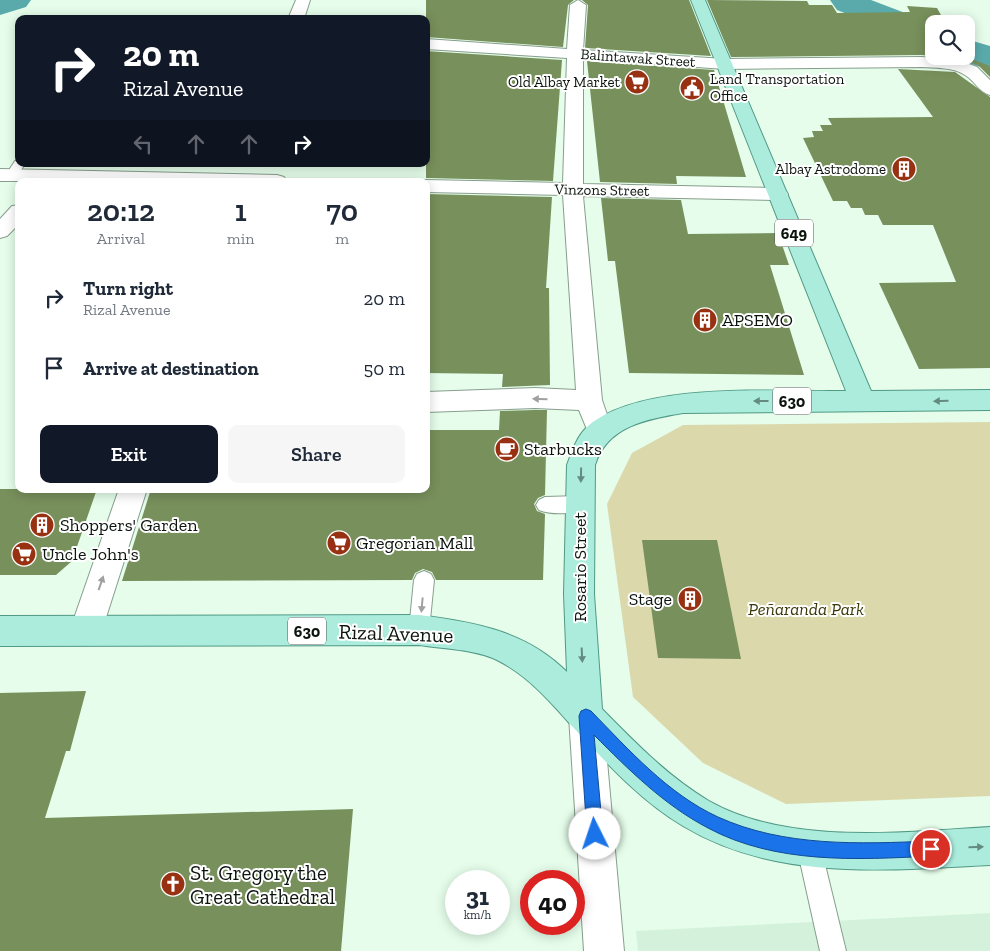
<!DOCTYPE html>
<html lang="en">
<head>
<meta charset="utf-8">
<style>
	:root { --surface:#fff; --page:#f6f6f7; --text:#1f2937; --muted:#747a83; --accent:#111827 }
	body { margin:0; font-family:"Zilla Slab",serif; background:var(--page); color:var(--text); height:100vh; display:flex; flex-direction:column; font-size:19px; white-space:nowrap }
	* { box-sizing:border-box; margin:0 }
	p { font-size:16px; color:var(--muted) }
	.icon { flex:none; width:28px; height:28px; fill:none; stroke:currentColor; stroke-width:2; stroke-linecap:round; stroke-linejoin:round }
	.map { position:relative; flex:1; overflow:hidden }
	.sheet { position:absolute; left:15px; top:178px; width:415px; height:315px; display:flex; flex-direction:column; background:var(--surface); border-radius:10px; box-shadow:0 2px 12px #0003 }
	.sheet>* { flex:none }
	.guide { position:absolute; left:15px; top:15px; width:415px; height:152px; border-radius:10px; box-shadow:0 2px 12px #0003; background:#111827; color:#fff; overflow:hidden }
	.fabs { position:absolute; left:925px; top:15px; display:grid; gap:10px }
	.fabs a { display:grid; place-items:center; width:50px; height:50px; border-radius:10px; background:var(--surface); box-shadow:0 2px 12px #0003; font-size:25px }
	.speed { position:absolute; left:445px; top:870px; display:flex; gap:10px; font-size:25px; font-weight:700; text-align:center }
	.speed>* { display:grid; place-content:center; width:65px; height:65px; border-radius:50%; background:var(--surface); box-shadow:0 2px 12px #0003; line-height:1 }
	.speed small { font-size:12px; font-weight:400 }
	.speed .limit { border:8px solid #d22; background:#fff; color:#111 }
	.pin { position:absolute; display:grid; place-items:center; width:42px; height:42px; color:#fff; margin:-21px; border:2px solid #fff; border-radius:50%; box-shadow:0 1px 5px #0007 }
	.me { position:absolute; width:55px; margin:-28px; rotate:356deg; stroke-linejoin:round; filter:drop-shadow(0 0 4px #0008) }
	.turn { display:flex; align-items:center; gap:18px; height:105px; padding:0 25px; font-size:22px }
	.turn .icon { width:65px; height:65px; stroke-width:2.5 }
	.turn b { display:block; font-size:35px; line-height:42px }
	.lanes { display:flex; align-items:center; height:48px; padding:0 25px; background:#0003; justify-content:center; gap:25px; direction:ltr }
	.lanes .off { opacity:.35 }
	.eta { display:flex; justify-content:space-evenly; align-items:center; height:85px; text-align:center }
	.eta b { font-size:30px; font-weight:600; line-height:35px }
	.button { display:flex; gap:10px; margin-top:auto; padding:10px 25px }
	.button a { flex:1; height:58px; border-radius:10px; background:var(--accent); color:#fff; font-size:20px; font-weight:600; line-height:58px; text-align:center }
	.button a+a { background:var(--page); color:var(--text) }
	ul { padding:0; list-style:none }
	li { display:flex; align-items:center; gap:15px; height:70px; padding:0 25px }
	li div { flex:1 }
	li b { display:block; font-size:19px }
	li em { font-style:normal }
	.map>svg:first-child { display:block }
	.built { fill:#d4f2db }
	.green { fill:#dbd9ac }
	.lines { fill:none; stroke-linecap:round; stroke-linejoin:round }
	.river { fill:#5aaaac; fill-rule:evenodd }
	.building { fill:#78905c }
	.lane-casing { stroke:#879e8c; stroke-width:2 }
	.street-casing { stroke:#879e8c; stroke-width:2 }
	.secondary-casing { stroke:#879e8c; stroke-width:2 }
	.primary-casing { stroke:#509985; stroke-width:2 }
	.lane { fill:#fff; fill-rule:evenodd }
	.street { fill:#fff; fill-rule:evenodd }
	.secondary { fill:#fff; fill-rule:evenodd }
	.primary { fill:#acecdc; fill-rule:evenodd }
	.oneway { fill:#9ea19f }
	.oneway2 { fill:#648b7f }
	.route { fill:#1a73e8; stroke:#114b97 }
	.labels { text-anchor:middle; dominant-baseline:central; stroke-width:4; stroke-linejoin:round; paint-order:stroke }
	.far-street-label { font-size:15px; fill:#0c140e; stroke:#fff }
	.far-poi-label { font-size:15px; fill:#0c140e; stroke:#fff; text-anchor:end }
	.shield { fill:#fff; stroke:#555a56; stroke-width:1 }
	.shield-label { font-size:16px; font-weight:bold; fill:#0c140e }
	.poi-label { font-size:18px; fill:#0c140e; stroke:#fff; text-anchor:start }
	.street-label { font-size:18px; fill:#0c140e; stroke:#fff }
	.park-label { font-size:18px; font-style:italic; fill:#3c3808; stroke:#fff }
	.near-street-label { font-size:21px; fill:#0c140e; stroke:#fff }
	.near-poi-label { font-size:21px; fill:#0c140e; stroke:#fff; text-anchor:start }
</style>
</head>
<body>
<div class="map">
<svg width="990" height="951" viewBox="0 0 990 951">
	<rect width="100%" height="100%" fill="#e5fdea"/>
	<polygon class="built" points="990,913 990,951 638,951 636,931"/>
	<polygon class="green" points="990,422 990,796 786,804 703,763 633,697 607,504 632,453 683,425"/>
	<g class="lines">
		<g class="river">
			<polygon points="0,0 31,0 26,7 0,15"/>
			<polygon points="830,0 871,0 934,24 934,48 837,10"/>
			<polygon points="966,39 990,46 990,70 953,58 966,56"/>
		</g>
	</g>
	<g class="building">
		<polygon points="426,0 574,0 568,5 563,47 426,37"/>
		<polygon points="582,0 689,0 711,56 585,48 588,5"/>
		<polygon points="707,0 807,1 809,5 832,5 837,13 910,12 907,6 937,8 946,24 934,24 934,56 964,56 990,66 990,77 978,65 962,59 922,55 731,57"/>
		<polygon points="426,51 562,60 553,181 426,178"/>
		<polygon points="587,61 714,70 746,177 676,176 677,184 600,182"/>
		<polygon points="898,69 955,72 990,97 990,368 919,369 879,283 956,282 933,225 883,225 878,215 865,215 862,208 851,208 847,201 833,201 803,138 814,137 812,131 823,131 820,125 832,125 828,118 933,117"/>
		<polygon points="426,194 552,197 546,288 549,288 550,385 502,387 503,374 426,373"/>
		<polygon points="601,198 681,200 688,234 778,233 789,265 770,265 804,375 629,373 615,261 608,261"/>
		<polygon points="535,410 547,410 545,495 538,498 534,504 537,511 545,514 543,580 436,580 432,572 423,569 415,573 412,580 122,581 151,489 426,489 426,430 499,430 500,411"/>
		<polygon points="0,489 97,489 72,561 56,575 0,575"/>
		<polygon points="642,540 717,540 741,659 658,658"/>
		<polygon points="86,691 70,751 66,751 45,818 353,809 341,951 0,951 0,693"/>
	</g>
	<g class="lines">
		<defs>
			<g id="lane">
				<polygon points="19,160 19,164 25,164 15,179 11,180 7,179 5,176 15,161"/>
				<path d="M580,496l6,3 3,5 -3,5c-12,5 -35,6 -47,1l-3,-5 3,-5 6,-3z"/>
				<polygon points="424,571 431,574 434,580 429,630 426,637 419,640 412,637 409,630 414,580 417,574"/>
				<polygon points="809,836 817,840 821,848 846,951 820,951 797,848 801,840"/>
			</g>
			<g id="street">
				<polygon points="296,0 310,0 304,19 288,19"/>
				<path d="M578,0l8,5 -3,45 142,9 197,-2 39,4 16,6 13,13v15c-11,-3 -15,-14 -25,-20 -11,-8 -30,-7 -43,-8l-197,2 -142,-10v125l195,4 7,2 3,4 -3,4 -7,2 -195,-4 19,204 11,32 -4,7 -9,4 -9,-4 -12,-29 -44,-2 -109,4v-20l109,-4 41,2 -13,-195 -137,-3v-11h-5l5,-1 137,3 4,-125 -141,-9v-10l141,10 3,-44z"/>
				<polygon points="0,169 277,175 284,177 287,181 0,181"/>
				<polygon points="19,205 19,224 7,236 0,238 0,219 12,206"/>
				<polygon points="119,489 147,489 102,630 97,641 86,645 75,641 70,630"/>
			</g>
			<polygon id="secondary" points="586,699 598,704 603,716 624,951 584,951 569,716 574,704"/>
			<path id="primary" d="M691,0h14l166,391 119,-1v20l-307,3c-36,6 -76,13 -88,52l-1,129 8,115c33,33 66,68 107,92 80,45 193,31 281,26v38c-103,5 -214,17 -307,-39 -44,-26 -78,-65 -112,-101 -22,-25 -44,-50 -74,-65 -23,-11 -53,-11 -78,-15l-419,1v-30l419,-1c55,7 107,16 148,57l-3,-78 3,-129c5,-13 9,-27 19,-37 52,-48 192,-36 260,-37z"/>
		</defs>
		<use href="#lane" class="lane-casing"/>
		<use href="#street" class="street-casing"/>
		<use href="#secondary" class="secondary-casing"/>
		<use href="#primary" class="primary-casing"/>
		<use href="#lane" class="lane"/>
		<use href="#street" class="street"/>
		<use href="#secondary" class="secondary"/>
		<use href="#primary" class="primary"/>
	</g>
	<defs><path id="oneway-solid" d="M-6-.8H1V-3.2L6.5 0L1 3.2V.8H-6Z" transform="scale(1.25)"/></defs>
	<g class="oneway">
		<use href="#oneway-solid" transform="translate(540 399) rotate(-179)"/>
		<use href="#oneway-solid" transform="translate(101 583) rotate(-71)"/>
		<use href="#oneway-solid" transform="translate(422 605) rotate(95)"/>
	</g>
	<g class="oneway2">
		<use href="#oneway-solid" transform="translate(761 401) rotate(-180)"/>
		<use href="#oneway-solid" transform="translate(941 401) rotate(179)"/>
		<use href="#oneway-solid" transform="translate(581 475) rotate(91)"/>
		<use href="#oneway-solid" transform="translate(582 655) rotate(87)"/>
		<use href="#oneway-solid" transform="translate(976 847) rotate(-2)"/>
	</g>
	<path class="route" d="M586,709l5,2c38,39 77,83 127,106 66,30 142,27 213,24l5,2 3,6 -3,5 -5,2c-74,4 -156,8 -223,-28 -44,-23 -79,-58 -114,-93l9,99 -3,5 -5,2 -6,-2 -2,-5 -8,-118 2,-5z"/>
	<defs>
		<symbol id="supermarket-disc" viewBox="-11 -11 22 22"><circle r="9.5" fill="#983112" stroke="#fff"/><path d="M-6-5.5h2.5l.6 2H6L4.5 2H-2.5L-4.4-4H-6ZM-1.5 3.2a1.3 1.3 0 1 0 .1 0ZM3 3.2a1.3 1.3 0 1 0 .1 0Z" fill="#fff"/></symbol>
		<symbol id="civic-disc" viewBox="-11 -11 22 22"><circle r="9.5" fill="#983112" stroke="#fff"/><path d="M-.6-6.5H3V-4.5H.6V-3L4-1V1h2V6H-6V1h2V-1L-.6-3ZM-1.2 2.5V6h2.4V2.5Z" fill="#fff"/></symbol>
		<symbol id="building-disc" viewBox="-11 -11 22 22"><circle r="9.5" fill="#983112" stroke="#fff"/><path d="M-4-6H4V6H1V3H-1V6H-4ZM-2.5-4.3h1.7v1.8h-1.7ZM.8-4.3h1.7v1.8H.8ZM-2.5-1h1.7V.8h-1.7ZM.8-1h1.7V.8H.8Z" fill="#fff"/></symbol>
		<symbol id="cafe-disc" viewBox="-11 -11 22 22"><circle r="9.5" fill="#983112" stroke="#fff"/><path d="M-5.5-4.5H6V0H3Q3 3.5 0 3.5H-2.5Q-5.5 3.5-5.5 0ZM3-3.2v2h1.7v-2ZM-6 4.5H4V6H-6Z" fill="#fff"/></symbol>
		<symbol id="church-disc" viewBox="-11 -11 22 22"><circle r="9.5" fill="#983112" stroke="#fff"/><path d="M-1.2-6h2.4v3.5h3.3v2.4h-3.3V6h-2.4V-.1h-3.3v-2.4h3.3Z" fill="#fff"/></symbol>
	</defs>
	<g fill-rule="evenodd">
		<use href="#supermarket-disc" x="623" y="68" width="28" height="28"/>
		<use href="#civic-disc" x="678" y="74" width="28" height="28"/>
		<use href="#building-disc" x="890" y="155" width="28" height="28"/>
		<use href="#building-disc" x="691" y="306" width="28" height="28"/>
		<use href="#cafe-disc" x="493" y="435" width="28" height="28"/>
		<use href="#building-disc" x="28" y="511" width="28" height="28"/>
		<use href="#supermarket-disc" x="325" y="529" width="28" height="28"/>
		<use href="#supermarket-disc" x="10" y="540" width="28" height="28"/>
		<use href="#building-disc" x="676" y="585" width="28" height="28"/>
		<use href="#church-disc" x="159" y="870" width="28" height="28"/>
	</g>
	<g class="labels">
		<g class="far-street-label">
			<text transform="translate(638 58) rotate(4)">Balintawak Street</text>
			<text transform="translate(602 190) rotate(1)">Vinzons Street</text>
		</g>
		<g class="far-poi-label">
			<text x="710" y="79" text-anchor="start">Land Transportation<tspan x="710" dy="17">Office</tspan></text>
			<text x="620" y="82">Old Albay Market</text>
			<text x="886" y="169">Albay Astrodome</text>
		</g>
		<g class="shield">
			<rect x="775" y="219.5" width="38" height="27" rx="4"/>
			<rect x="773" y="387.5" width="38" height="27" rx="4"/>
			<rect x="288" y="617.5" width="38" height="27" rx="4"/>
		</g>
		<g class="shield-label">
			<text x="794" y="233">649</text>
			<text x="792" y="401">630</text>
			<text x="307" y="631">630</text>
		</g>
		<g class="poi-label">
			<text x="722" y="320">APSEMO</text>
			<text x="524" y="449">Starbucks</text>
			<text x="60" y="525">Shoppers' Garden</text>
			<text x="356" y="543">Gregorian Mall</text>
			<text x="42" y="554">Uncle John's</text>
			<text x="672" y="599" text-anchor="end">Stage</text>
		</g>
		<g class="street-label">
			<text transform="translate(580 567) rotate(-90)">Rosario Street</text>
		</g>
		<g class="park-label">
			<text x="806" y="609">Peñaranda Park</text>
		</g>
		<g class="near-street-label">
			<text transform="translate(396 633) rotate(2)">Rizal Avenue</text>
		</g>
		<g class="near-poi-label">
			<text x="190" y="872">St. Gregory the<tspan x="190" dy="24">Great Cathedral</tspan></text>
		</g>
	</g>
</svg>
<div class="fabs">
<a><svg class="icon" aria-label="search" viewBox="0 0 24 24"><circle cx="10" cy="10" r="6"/><path d="M15 15l6 6"/></svg></a>
</div>
<div class="speed"><div>31<small>km/h</small></div><div class="limit">40</div></div>
<div class="pin" style="left:931px;top:849px;background:#d93025"><svg class="icon" aria-label="arrive" viewBox="0 0 24 24"><path d="M6 21V4h12l-3 4 3 4H6"/></svg></div>
<svg class="me" style="left:595px;top:834px" viewBox="-20 -20 40 40"><circle r="19" fill="#fff"/><path d="M0-13L10 11 0 6-10 11z" fill="#1a73e8"/></svg>
<div class="guide">
<div class="turn"><svg class="icon" aria-label="right" viewBox="0 0 24 24"><path d="M7 20v-9h11M14 6l5 5-5 5"/></svg><div><b>20 m</b>Rizal Avenue</div></div>
<div class="lanes"><svg class="icon off" aria-label="left" viewBox="0 0 24 24"><path d="M17 20v-9H6M10 6l-5 5 5 5"/></svg><svg class="icon off" aria-label="ahead" viewBox="0 0 24 24"><path d="M12 20V5M6 11l6-6 6 6"/></svg><svg class="icon off" aria-label="ahead" viewBox="0 0 24 24"><path d="M12 20V5M6 11l6-6 6 6"/></svg><svg class="icon" aria-label="right" viewBox="0 0 24 24"><path d="M7 20v-9h11M14 6l5 5-5 5"/></svg></div>
</div>
<section class="sheet">
<div class="eta">
<div><b>20:12</b><p>Arrival</p></div>
<div><b>1</b><p>min</p></div>
<div><b>70</b><p>m</p></div>
</div>
<ul>
<li><svg class="icon" aria-label="right" viewBox="0 0 24 24"><path d="M7 20v-9h11M14 6l5 5-5 5"/></svg><div><b>Turn right</b><p>Rizal Avenue</p></div><em>20 m</em></li>
<li><svg class="icon" aria-label="arrive" viewBox="0 0 24 24"><path d="M6 21V4h12l-3 4 3 4H6"/></svg><div><b>Arrive at destination</b></div><em>50 m</em></li>
</ul>
<div class="button"><a>Exit</a><a>Share</a></div>
</section>
</div>
</body>
</html>
